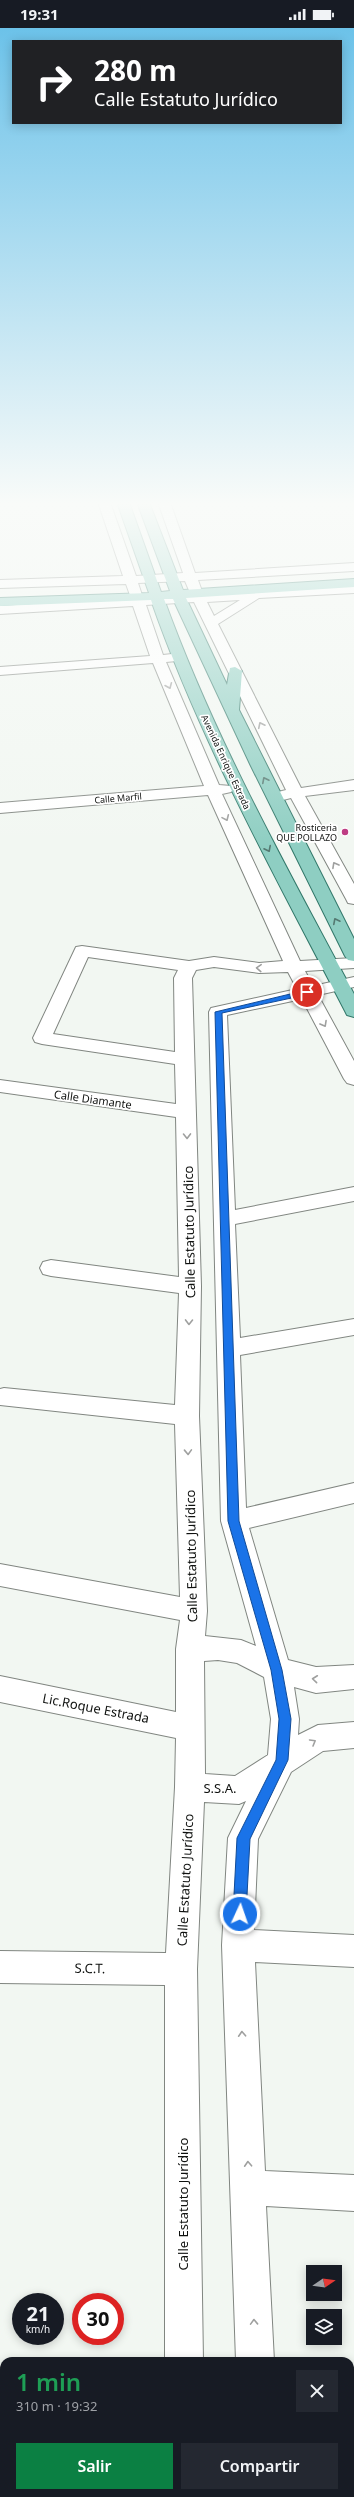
<!DOCTYPE html>
<html lang="es">
<head>
<meta charset="utf-8">
<style>
	:root { --surface:#171b24; --page:#242831; --text:#f1f3f6; --muted:#9ea1a6; --accent:#0b8043 }
	body { margin:0; font-family:"Noto Sans",sans-serif; background:var(--page); color:var(--text); height:100vh; display:flex; flex-direction:column; font-size:15px; white-space:nowrap }
	* { box-sizing:border-box; margin:0 }
	p { font-size:13px; color:var(--muted) }
	.icon { flex:none; width:22px; height:22px; fill:none; stroke:currentColor; stroke-width:2; stroke-linecap:round; stroke-linejoin:round }
	.map { position:relative; flex:1; overflow:hidden }
	.side { position:absolute; left:0px; top:2329px; width:354px; height:140px; display:flex; flex-direction:column; background:var(--surface); border-radius:12px 12px 0 0; box-shadow:0 2px 10px #0003 }
	.side>* { flex:none }
	.hud { position:absolute; left:12px; top:12px; width:330px; height:84px; border-radius:0px; box-shadow:0 2px 10px #0003; background:#202124; color:#fff; overflow:hidden }
	.needle { width:26px; rotate:77deg }
	.fabs { position:absolute; left:306px; top:2237px; display:grid; gap:8px }
	.fabs a { display:grid; place-items:center; width:36px; height:36px; border-radius:0px; background:var(--surface); box-shadow:0 2px 10px #0003; font-size:20px }
	.speed { position:absolute; left:12px; top:2265px; display:flex; gap:8px; font-size:20px; font-weight:700; text-align:center }
	.speed>* { display:grid; place-content:center; width:52px; height:52px; border-radius:50%; background:var(--surface); box-shadow:0 2px 10px #0003; line-height:1 }
	.speed small { font-size:10px; font-weight:400 }
	.speed .limit { border:6px solid #d22; background:#fff; color:#111 }
	.pin { position:absolute; display:grid; place-items:center; width:34px; height:34px; color:#fff; margin:-17px; border:2px solid #fff; border-radius:50%; box-shadow:0 1px 4px #0007 }
	.me { position:absolute; width:44px; margin:-22px; rotate:3deg; stroke-linejoin:round; filter:drop-shadow(0 0 3px #0008) }
	.turn { display:flex; align-items:center; gap:14px; height:84px; padding:0 16px; font-size:18px }
	.turn .icon { width:52px; height:52px; stroke-width:2.5 }
	.turn b { display:block; font-size:28px; line-height:34px }
	.round { display:grid; place-items:center; flex:none; width:42px; height:42px; border-radius:0px; background:var(--page) }
	.headline { display:flex; align-items:center; justify-content:space-between; height:68px; padding:0 16px }
	h1 { font-size:24px; font-weight:600; line-height:30px; color:#1e9e55 }
	.primary-button { display:flex; gap:8px; margin-top:auto; padding:8px 16px }
	.primary-button a { flex:1; height:46px; border-radius:0px; background:var(--accent); color:#fff; font-size:16px; font-weight:600; line-height:46px; text-align:center }
	.primary-button a+a { background:var(--page); color:var(--text) }
	.status { display:flex; justify-content:space-between; align-items:center; height:28px; padding:0 20px; background:var(--surface); direction:ltr }
	.status svg { height:11px; fill:currentColor }
	.map>svg:first-child { display:block }
	.lines { fill:none; stroke-linecap:round; stroke-linejoin:round }
	.minor-casing { stroke:#818681; stroke-width:2 }
	.major-casing { stroke:#317769; stroke-width:2 }
	.minor { fill:#fff; fill-rule:evenodd }
	.major { fill:#8ecec2; fill-rule:evenodd }
	.oneway { stroke:#9fa09f }
	.oneway2 { stroke:#557971 }
	.route { fill:#1a73e8; stroke:#114b97 }
	.poi-dot { fill:#be3c83; stroke:#fff; stroke-width:1.5 }
	.labels { text-anchor:middle; dominant-baseline:central; stroke-width:3.5; stroke-linejoin:round; paint-order:stroke }
	.far-street-label { font-size:9px; fill:#0f110f; stroke:#fff }
	.far-poi-label { font-size:9px; fill:#0f110f; stroke:#fff; text-anchor:end }
	.street-label { font-size:11px; fill:#0f110f; stroke:#fff }
	.near-street-label { font-size:13px; fill:#0f110f; stroke:#fff }
</style>
</head>
<body>
<div class="status"><b>19:31</b><svg viewBox="0 0 49 12"><path d="M0 12V9h3v3zM5 12V6h3v6zM10 12V3h3v9zM15 12V0h3v12zM26 1h20v11H26zM47 4h2v5h-2z"/></svg></div>
<div class="map">
<svg width="354" height="2469" viewBox="0 0 354 2469">
	<rect width="100%" height="100%" fill="#f2f7f2"/>
	<g class="lines">
		<defs>
			<g id="minor">
				<path d="M98,474h12l26,74 47,-3 -25,-71h12l25,71 159,-10v8l-156,9 5,14 151,-9v8l-95,5 -41,26 83,164 53,-8v10l-49,6 49,88v20l-6,-1 -2,-4 -55,-101 -8,2 -8,-5 3,-3 8,-2 -92,-188 -48,3 17,50 9,-1 7,4 -2,3 -11,1 53,123 12,1 3,3 -3,3 -9,2 78,167 54,-3v10l-49,3 8,15 41,-9v10l-36,8 36,66v24l-7,-2 -3,-4 -42,-80 -75,16 8,195 119,-23v14l-119,23 5,114 114,-19v16l-114,20 6,153 108,-25v20l-105,25 39,132 28,7 38,-2v24l-38,4 -22,-6 5,32 -1,16 20,-10 36,-3v26l-31,3 -32,21 -33,67 -4,91 100,5v32l-99,-5 10,209 89,4v36l-88,-5 8,155h-38l-14,-416 6,-107 18,-37 -7,3 -35,-2 -7,167 6,392h-38v-376l-165,-2v-32l166,2 9,-166 1,-49 -176,-36v-26l176,36v-63l4,-29 -180,-34v-22l180,33 -5,-173 -175,-19v-16l4,-1 171,17 4,-112 -128,-17 -8,-2 -3,-6 3,-6 8,-2 128,17 -3,-160 -176,-25v-12l176,24 -1,-40 -133,-20 -7,-2 -2,-4 43,-91 6,-1 107,15 25,-4 45,6 24,-2 -75,-166 -208,18v-10l204,-17 -51,-123 -153,12v-8l150,-11 -17,-50 -133,8v-8l131,-8 -5,-14 -126,4v-8l123,-4zM185,553l6,14 -48,3 -5,-15zM240,572l-26,16 -7,-14zM88,929l90,13 -4,8 1,74 -122,-18zM214,939l45,6 29,-1 9,17 -86,19 -2,4 12,509 35,125 -15,-6 -36,-4 2,-25 -8,-195 2,-130 -9,-308 4,-8zM218,1632l19,3 27,14 7,42 -3,36 -33,21 -30,-2 -1,-113z"/>
				<rect x="165" y="2465" width="40" height="4"/>
				<rect x="240" y="2465" width="40" height="4"/>
			</g>
			<path id="major" d="M117,474h12l32,90 9,-1 -33,-89h12l34,88 171,-11v8l-168,11 41,87 3,-17 5,-1 7,4 -3,39 115,229v22l-6,-1 -3,-4 -95,-192 -77,-165h-9c50,138 121,266 190,395v23l-7,-2 -2,-4c-70,-135 -144,-268 -194,-411l-151,6v-8l149,-5z"/>
		</defs>
		<use href="#minor" class="minor-casing"/>
		<use href="#major" class="major-casing"/>
		<use href="#minor" class="minor"/>
		<use href="#major" class="major"/>
	</g>
	<defs><path id="oneway-chevron" d="M-2-3.5L2.5 0L-2 3.5" fill="none" stroke-width="1.6" stroke-linecap="round" stroke-linejoin="round"/></defs>
	<g class="oneway">
		<use href="#oneway-chevron" transform="translate(169 658) rotate(67)"/>
		<use href="#oneway-chevron" transform="translate(261 697) rotate(-116)"/>
		<use href="#oneway-chevron" transform="translate(226 790) rotate(66)"/>
		<use href="#oneway-chevron" transform="translate(335 837) rotate(-119)"/>
		<use href="#oneway-chevron" transform="translate(259 940) rotate(-177)"/>
		<use href="#oneway-chevron" transform="translate(324 996) rotate(61)"/>
		<use href="#oneway-chevron" transform="translate(187 1108) rotate(89)"/>
		<use href="#oneway-chevron" transform="translate(189 1294) rotate(91)"/>
		<use href="#oneway-chevron" transform="translate(188 1424) rotate(88)"/>
		<use href="#oneway-chevron" transform="translate(315 1651) rotate(-174)"/>
		<use href="#oneway-chevron" transform="translate(313 1714) rotate(-30)"/>
		<use href="#oneway-chevron" transform="translate(242 2006) rotate(-93)"/>
		<use href="#oneway-chevron" transform="translate(248 2136) rotate(-93)"/>
		<use href="#oneway-chevron" transform="translate(254 2294) rotate(-92)"/>
	</g>
	<g class="oneway2">
		<use href="#oneway-chevron" transform="translate(265 752) rotate(-117)"/>
		<use href="#oneway-chevron" transform="translate(268 821) rotate(63)"/>
		<use href="#oneway-chevron" transform="translate(336 893) rotate(-117)"/>
	</g>
	<linearGradient id="sky" x2="0" y2="1"><stop stop-color="#6cc2e9"/><stop offset="0.58" stop-color="#f9fbf9"/><stop offset="1" stop-color="#f9fbf9" stop-opacity="0"/></linearGradient>
	<rect width="354" height="820" fill="url(#sky)"/>
	<polygon class="route" points="307,962 310,963 310,966 222,985 239,1493 282,1642 291,1691 288,1732 250,1811 246,1886 244,1891 240,1893 235,1891 233,1886 237,1810 276,1732 279,1691 271,1642 228,1493 215,984"/>
	<circle class="poi-dot" cx="345" cy="804" r="4"/>
	<g class="labels">
		<g class="far-street-label">
			<text transform="translate(226 734) rotate(65)">Avenida Enrique Estrada</text>
			<text transform="translate(118 770) rotate(-5)">Calle Marfil</text>
		</g>
		<g class="far-poi-label">
			<text x="337" y="799">Rosticeria<tspan x="337" dy="10">QUE POLLAZO</tspan></text>
		</g>
		<g class="street-label">
			<text transform="translate(93 1071) rotate(8)">Calle Diamante</text>
		</g>
		<g class="near-street-label">
			<text transform="translate(189 1204) rotate(-91)">Calle Estatuto Jurídico</text>
			<text transform="translate(191 1528) rotate(-91)">Calle Estatuto Jurídico</text>
			<text transform="translate(96 1680) rotate(11)">Lic.Roque Estrada</text>
			<text x="220" y="1760">S.S.A.</text>
			<text transform="translate(185 1852) rotate(-87)">Calle Estatuto Jurídico</text>
			<text transform="translate(90 1940) rotate(1)">S.C.T.</text>
			<text transform="translate(183 2176) rotate(-90)">Calle Estatuto Jurídico</text>
		</g>
	</g>
</svg>
<div class="fabs">
<a><svg class="needle" viewBox="-14 -14 28 28"><path d="M0-13l5 13h-10z" fill="#e53935"/><path d="M0 13l5-13h-10z" fill="#9ea1a6"/></svg></a>
<a><svg class="icon" aria-label="layers" viewBox="0 0 24 24"><path d="M12 4l9 5-9 5-9-5zM3 14l9 5 9-5"/></svg></a>
</div>
<div class="speed"><div>21<small>km/h</small></div><div class="limit">30</div></div>
<div class="pin" style="left:307px;top:964px;background:#d93025"><svg class="icon" aria-label="arrive" viewBox="0 0 24 24"><path d="M6 21V4h12l-3 4 3 4H6"/></svg></div>
<svg class="me" style="left:240px;top:1886px" viewBox="-20 -20 40 40"><circle r="17" fill="#1a73e8" stroke="#fff" stroke-width="3"/><path d="M0-11L8 9 0 5-8 9z" fill="#fff"/></svg>
<div class="hud">
<div class="turn"><svg class="icon" aria-label="right" viewBox="0 0 24 24"><path d="M7 20v-9h11M14 6l5 5-5 5"/></svg><div><b>280 m</b>Calle Estatuto Jurídico</div></div>
</div>
<section class="side">
<div class="headline"><div><h1>1 min</h1><p>310 m · 19:32</p></div><a class="round"><svg class="icon" aria-label="close" viewBox="0 0 24 24"><path d="M6 6l12 12M18 6L6 18"/></svg></a></div>
<div class="primary-button"><a>Salir</a><a>Compartir</a></div>
</section>
</div>
</body>
</html>
